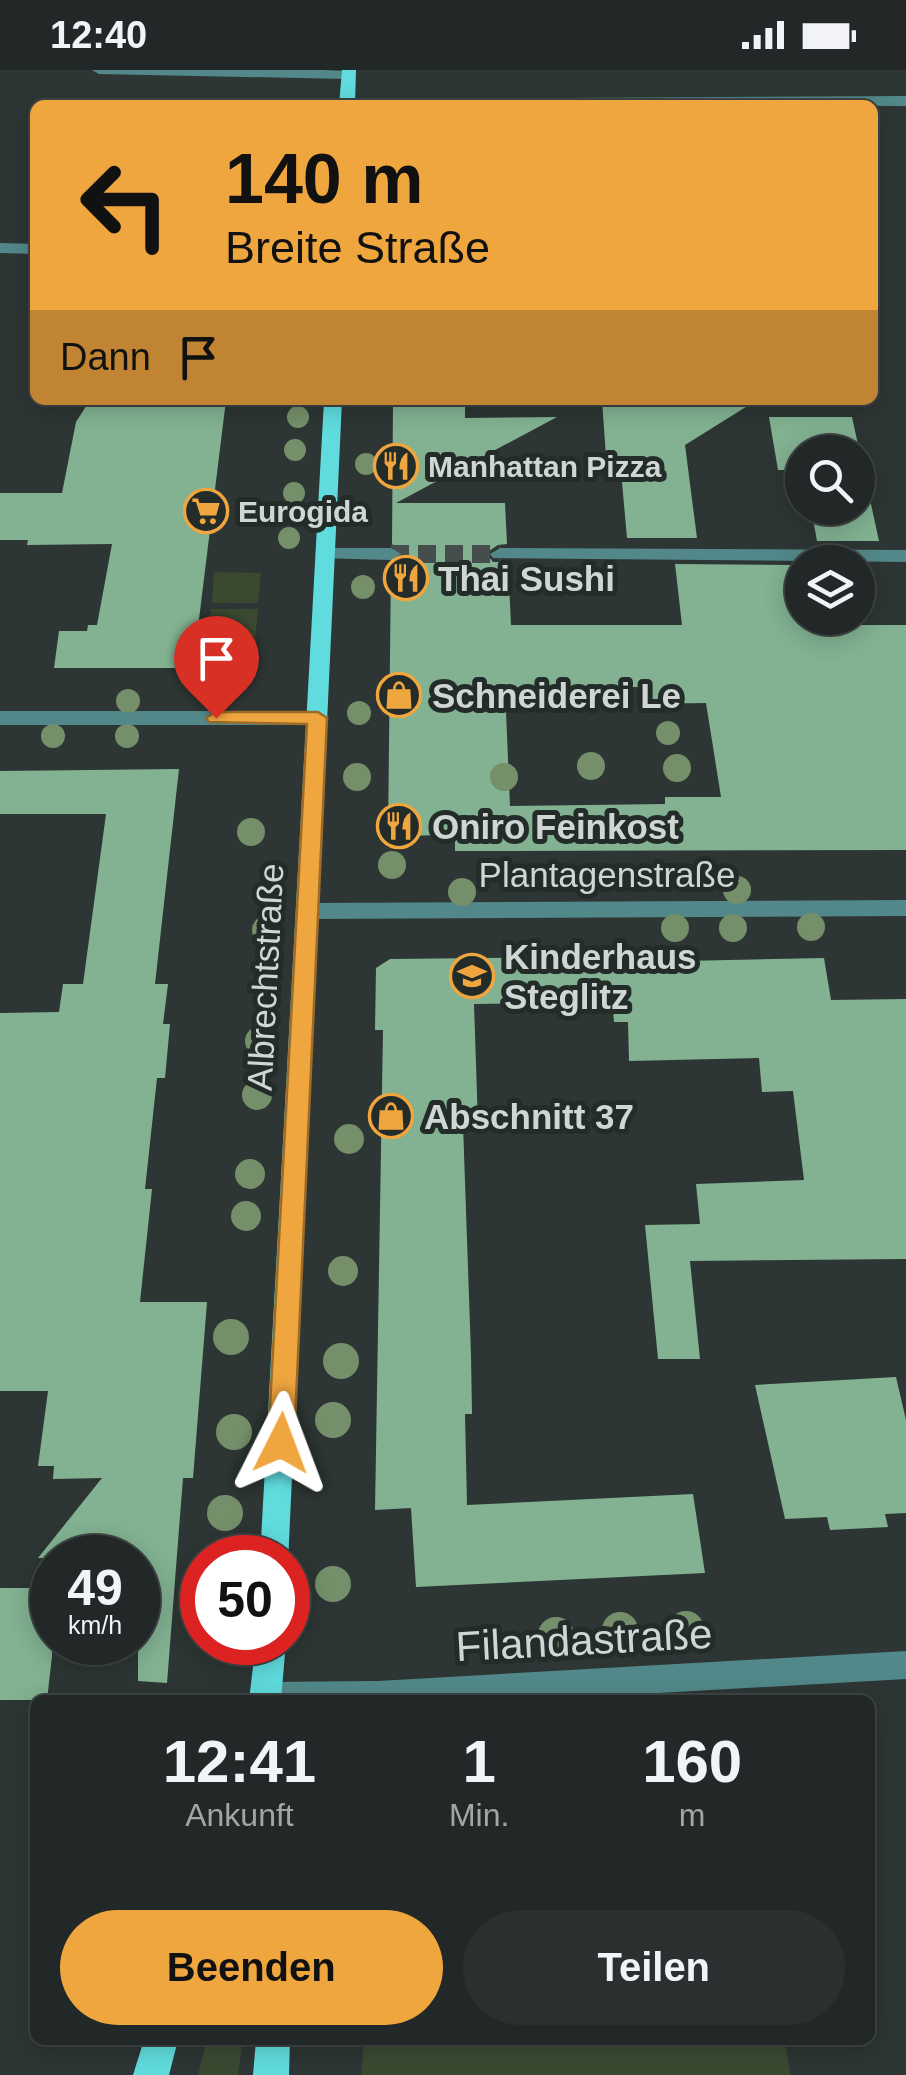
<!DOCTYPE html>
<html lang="de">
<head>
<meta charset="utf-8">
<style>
	:root { --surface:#222827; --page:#2a302f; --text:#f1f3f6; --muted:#a2a6a7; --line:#3f4444; --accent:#f0a63f }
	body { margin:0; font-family:Arial,sans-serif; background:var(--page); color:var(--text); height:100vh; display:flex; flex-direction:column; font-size:38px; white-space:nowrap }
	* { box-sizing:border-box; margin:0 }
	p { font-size:32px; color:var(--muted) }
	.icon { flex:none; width:55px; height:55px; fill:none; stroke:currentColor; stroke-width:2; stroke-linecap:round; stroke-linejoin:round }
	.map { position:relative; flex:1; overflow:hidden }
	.side { position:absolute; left:30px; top:1625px; width:845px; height:350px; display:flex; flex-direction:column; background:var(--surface); border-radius:15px; box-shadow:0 5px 25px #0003,0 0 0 2px var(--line) }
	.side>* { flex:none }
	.top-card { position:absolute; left:30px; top:30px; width:848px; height:305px; border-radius:15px; box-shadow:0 5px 25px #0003,0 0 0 2px var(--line); background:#f0a63f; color:#111; overflow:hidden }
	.buttons { position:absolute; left:785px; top:365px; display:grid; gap:20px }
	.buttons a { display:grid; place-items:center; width:90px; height:90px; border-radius:50%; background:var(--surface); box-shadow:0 5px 25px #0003,0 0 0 2px var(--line); font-size:50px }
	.speed { position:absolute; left:30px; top:1465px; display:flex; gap:20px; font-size:50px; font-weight:700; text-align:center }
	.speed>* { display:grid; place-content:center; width:130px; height:130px; border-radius:50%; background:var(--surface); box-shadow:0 5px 25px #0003,0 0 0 2px var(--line); line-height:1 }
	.speed small { font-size:25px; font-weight:400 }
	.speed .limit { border:15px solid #d22; background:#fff; color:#111 }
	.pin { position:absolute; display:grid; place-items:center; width:85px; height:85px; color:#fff; margin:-102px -42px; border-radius:50% 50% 50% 0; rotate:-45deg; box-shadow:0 0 10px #0007 }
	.pin .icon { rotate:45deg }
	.me { position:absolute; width:110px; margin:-55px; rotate:3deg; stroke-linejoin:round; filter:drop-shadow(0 0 8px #0008) }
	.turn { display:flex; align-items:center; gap:35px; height:210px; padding:0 30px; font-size:45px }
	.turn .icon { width:130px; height:130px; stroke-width:2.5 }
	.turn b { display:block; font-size:70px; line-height:85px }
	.then { display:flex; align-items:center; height:95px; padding:0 30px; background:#0003; gap:20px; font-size:38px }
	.eta { display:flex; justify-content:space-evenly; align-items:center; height:170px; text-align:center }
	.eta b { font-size:60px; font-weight:700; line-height:70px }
	.primary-button { display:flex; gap:20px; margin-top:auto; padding:20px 30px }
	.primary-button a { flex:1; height:115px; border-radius:60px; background:var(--accent); color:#111; font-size:40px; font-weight:700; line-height:115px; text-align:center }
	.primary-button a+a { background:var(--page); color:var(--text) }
	.status { display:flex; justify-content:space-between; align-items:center; height:70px; padding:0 50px; background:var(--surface); direction:ltr }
	.status svg { height:28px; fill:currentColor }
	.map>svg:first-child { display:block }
	.green { fill:#3a4a31 }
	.building { fill:#82b292; fill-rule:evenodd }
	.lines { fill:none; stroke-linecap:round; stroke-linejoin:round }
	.minor-tunnel { stroke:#454e4c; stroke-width:18; stroke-dasharray:18 9; stroke-linecap:butt }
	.minor { fill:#528889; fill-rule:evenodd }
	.major { fill:#60dcde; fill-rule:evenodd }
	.tree { fill:#748f6a }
	.route { fill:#f0a63f; stroke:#9c6c29; stroke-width:2.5 }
	.labels { text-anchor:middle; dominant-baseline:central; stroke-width:10; stroke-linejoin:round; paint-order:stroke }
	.far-poi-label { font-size:30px; font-weight:bold; fill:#d0d6d4; stroke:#242c2a; text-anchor:start }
	.poi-label { font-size:35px; font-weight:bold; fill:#d0d6d4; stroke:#242c2a; text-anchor:start }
	.street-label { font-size:35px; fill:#d0d6d4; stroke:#242c2a }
	.near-street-label { font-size:42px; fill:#d0d6d4; stroke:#242c2a }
</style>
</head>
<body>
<div class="status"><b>12:40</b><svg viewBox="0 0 49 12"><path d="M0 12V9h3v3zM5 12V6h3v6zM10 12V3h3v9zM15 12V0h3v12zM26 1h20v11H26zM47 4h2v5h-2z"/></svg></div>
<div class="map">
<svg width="906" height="2005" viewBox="0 0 906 2005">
	<rect width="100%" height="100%" fill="#2d3634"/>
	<g class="green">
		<polygon points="214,502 261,503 258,533 212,533"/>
		<polygon points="211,539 258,539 255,571 209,571"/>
		<polygon points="255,577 254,591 241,598 206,598 207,578"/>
		<polygon points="207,1970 243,1970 238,2005 198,2005"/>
		<polygon points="364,1970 785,1970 790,2005 361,2005"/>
	</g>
	<g class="building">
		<polygon points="90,330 226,330 193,598 54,598 59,561 87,561 88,555 97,555 112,474 27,475 28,470 0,470 0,423 62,423 76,352"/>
		<path d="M393,330h72v18l92,-1 -161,86h109l2,41 -9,1 -12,8 7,9h15l3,63h171l-7,-61 117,1 11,60h103v225l-451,1v-16l-67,1 3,-272 14,-9 -13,-11zM576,617h62l1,17 67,-1 15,94h-56v7l-155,2 -5,-118z"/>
		<polygon points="602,330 757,330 685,375 697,468 627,468 621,401 607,401"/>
		<polygon points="769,347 852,347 879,471 817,471 811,438 858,438 858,382 802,382 802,400 778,400"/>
		<polygon points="179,699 155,914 168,914 163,954 170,954 165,1008 157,1008 145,1119 152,1119 140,1232 207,1232 193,1408 183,1408 167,1613 138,1611 138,1488 38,1488 102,1408 53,1409 54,1396 38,1396 48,1321 0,1321 0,943 59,942 63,914 83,914 106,744 0,744 0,701"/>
		<polygon points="582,887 588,893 824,888 831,930 906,929 906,1189 690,1191 700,1289 658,1289 645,1155 700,1154 696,1114 804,1110 793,1021 762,1022 759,988 629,991 628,952 614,952 613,939 592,940 591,932 474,934 478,1054 463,1054 471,1285 472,1344 465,1344 467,1435 693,1424 705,1503 416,1517 411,1438 375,1440 383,960 375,960 376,898 390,889"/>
		<polygon points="896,1307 906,1350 906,1443 885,1444 888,1457 830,1460 827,1447 785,1449 755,1315"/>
		<polygon points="0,1518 52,1518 52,1586 47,1630 0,1630"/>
	</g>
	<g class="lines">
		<polyline class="minor-tunnel" points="391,484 500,484"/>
		<g class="minor">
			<polygon points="92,0 322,0 348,1 355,5 348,9 99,4"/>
			<polygon points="906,26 906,36 339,34 347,29"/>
			<polygon points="0,173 35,174 35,184 0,183"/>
			<polygon points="325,478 391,478 401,484 391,490 318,488 315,484"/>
			<polygon points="500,478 906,480 906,492 493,488 490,484"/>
			<polygon points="0,641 318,641 329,648 318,655 0,655"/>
			<polygon points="906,830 906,846 308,849 296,841 308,833"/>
			<polygon points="906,1581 906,1609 536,1630 252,1630 250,1626 255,1616 266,1612 378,1611"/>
		</g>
		<g class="major">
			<polygon points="342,0 356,0 355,35 339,35"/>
			<polygon points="324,330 342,330 288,1493 288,1488 260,1488"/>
			<polygon points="256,1572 286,1572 281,1630 249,1630"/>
			<polygon points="144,1970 178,1970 169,2005 133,2005"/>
			<polygon points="256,1970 290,1970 289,2005 253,2005"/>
		</g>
	</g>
	<g class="tree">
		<circle cx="298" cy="347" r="11"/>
		<circle cx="295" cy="380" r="11"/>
		<circle cx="366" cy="394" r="11"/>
		<circle cx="294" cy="423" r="11"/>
		<circle cx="289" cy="468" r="11"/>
		<circle cx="363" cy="517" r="12"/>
		<circle cx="128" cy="631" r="12"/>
		<circle cx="359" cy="643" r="12"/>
		<circle cx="668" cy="663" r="12"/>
		<circle cx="53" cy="666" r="12"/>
		<circle cx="127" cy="666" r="12"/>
		<circle cx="591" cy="696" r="14"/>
		<circle cx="677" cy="698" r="14"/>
		<circle cx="357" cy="707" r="14"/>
		<circle cx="504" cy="707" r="14"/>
		<circle cx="251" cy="762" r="14"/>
		<circle cx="392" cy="795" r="14"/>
		<circle cx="737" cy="820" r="14"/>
		<circle cx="462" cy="822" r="14"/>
		<circle cx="811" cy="857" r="14"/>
		<circle cx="675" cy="858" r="14"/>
		<circle cx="733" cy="858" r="14"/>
		<circle cx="266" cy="860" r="14"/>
		<circle cx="260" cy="971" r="15"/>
		<circle cx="257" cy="1025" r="15"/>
		<circle cx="349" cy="1069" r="15"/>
		<circle cx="250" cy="1104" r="15"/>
		<circle cx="246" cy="1146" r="15"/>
		<circle cx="343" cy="1201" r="15"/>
		<circle cx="231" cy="1267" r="18"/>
		<circle cx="341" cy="1291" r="18"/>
		<circle cx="333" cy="1350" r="18"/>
		<circle cx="234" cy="1362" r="18"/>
		<circle cx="225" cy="1443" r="18"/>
		<circle cx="333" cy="1514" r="18"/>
		<circle cx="686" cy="1559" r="18"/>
		<circle cx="620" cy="1560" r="18"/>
		<circle cx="556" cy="1565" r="18"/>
	</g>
	<polygon class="route" points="216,642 318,642 327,648 294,1373 290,1380 281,1384 272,1380 268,1373 307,654 209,652 206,648"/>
	<defs>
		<symbol id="restaurant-ring" viewBox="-11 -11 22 22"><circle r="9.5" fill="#242c2a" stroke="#f0a63f" stroke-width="1.5"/><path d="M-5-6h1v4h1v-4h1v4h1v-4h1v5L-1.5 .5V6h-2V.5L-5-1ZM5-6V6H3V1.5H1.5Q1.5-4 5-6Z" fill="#f0a63f"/></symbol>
		<symbol id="supermarket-ring" viewBox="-11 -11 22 22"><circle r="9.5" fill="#242c2a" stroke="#f0a63f" stroke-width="1.5"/><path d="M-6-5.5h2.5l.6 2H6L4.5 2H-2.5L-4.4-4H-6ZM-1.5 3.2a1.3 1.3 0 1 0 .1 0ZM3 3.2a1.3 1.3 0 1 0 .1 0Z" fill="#f0a63f"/></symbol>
		<symbol id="shop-ring" viewBox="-11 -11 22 22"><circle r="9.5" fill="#242c2a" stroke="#f0a63f" stroke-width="1.5"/><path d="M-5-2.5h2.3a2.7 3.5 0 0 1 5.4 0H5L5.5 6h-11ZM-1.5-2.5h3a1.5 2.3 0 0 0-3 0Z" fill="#f0a63f"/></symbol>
		<symbol id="school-ring" viewBox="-11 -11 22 22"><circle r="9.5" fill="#242c2a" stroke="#f0a63f" stroke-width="1.5"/><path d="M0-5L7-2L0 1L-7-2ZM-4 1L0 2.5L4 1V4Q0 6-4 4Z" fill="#f0a63f"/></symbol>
	</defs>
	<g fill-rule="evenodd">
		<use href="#restaurant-ring" x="371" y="371" width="50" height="50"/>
		<use href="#supermarket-ring" x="181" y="416" width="50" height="50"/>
		<use href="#restaurant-ring" x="381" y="483" width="50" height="50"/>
		<use href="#shop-ring" x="374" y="600" width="50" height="50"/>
		<use href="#restaurant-ring" x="374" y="731" width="50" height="50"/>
		<use href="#school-ring" x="447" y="881" width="50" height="50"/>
		<use href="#shop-ring" x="366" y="1021" width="50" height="50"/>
	</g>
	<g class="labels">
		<g class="far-poi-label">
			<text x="428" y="396">Manhattan Pizza</text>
			<text x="238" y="441">Eurogida</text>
		</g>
		<g class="poi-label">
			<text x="438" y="508">Thai Sushi</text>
			<text x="432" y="625">Schneiderei Le</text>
			<text x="432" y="756">Oniro Feinkost</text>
			<text x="504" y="886">Kinderhaus<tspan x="504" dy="40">Steglitz</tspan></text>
			<text x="424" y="1046">Abschnitt 37</text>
		</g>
		<g class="street-label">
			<text x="607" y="804">Plantagenstraße</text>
			<text transform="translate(265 907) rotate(-87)">Albrechtstraße</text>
		</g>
		<g class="near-street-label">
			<text transform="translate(584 1570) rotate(-3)">Filandastraße</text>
		</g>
	</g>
</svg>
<div class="buttons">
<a><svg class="icon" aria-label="search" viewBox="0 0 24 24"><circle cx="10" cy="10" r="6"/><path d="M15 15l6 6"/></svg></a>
<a><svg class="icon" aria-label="layers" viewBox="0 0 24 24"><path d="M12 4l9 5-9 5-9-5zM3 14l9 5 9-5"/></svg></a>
</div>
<div class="speed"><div>49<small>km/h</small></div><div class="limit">50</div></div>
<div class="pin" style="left:216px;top:648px;background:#d93025"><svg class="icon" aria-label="arrive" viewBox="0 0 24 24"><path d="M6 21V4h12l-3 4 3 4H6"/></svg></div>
<svg class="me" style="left:281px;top:1373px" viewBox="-20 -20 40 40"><path d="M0-17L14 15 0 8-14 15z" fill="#f0a63f" stroke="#fff" stroke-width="4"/></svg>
<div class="top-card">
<div class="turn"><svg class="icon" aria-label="left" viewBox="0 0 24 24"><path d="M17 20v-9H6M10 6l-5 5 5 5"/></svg><div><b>140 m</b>Breite Straße</div></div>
<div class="then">Dann<svg class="icon" aria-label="arrive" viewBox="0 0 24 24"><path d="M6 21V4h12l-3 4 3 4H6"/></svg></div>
</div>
<section class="side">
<div class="eta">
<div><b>12:41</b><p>Ankunft</p></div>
<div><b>1</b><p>Min.</p></div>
<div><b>160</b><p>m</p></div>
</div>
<div class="primary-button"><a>Beenden</a><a>Teilen</a></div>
</section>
</div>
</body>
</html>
